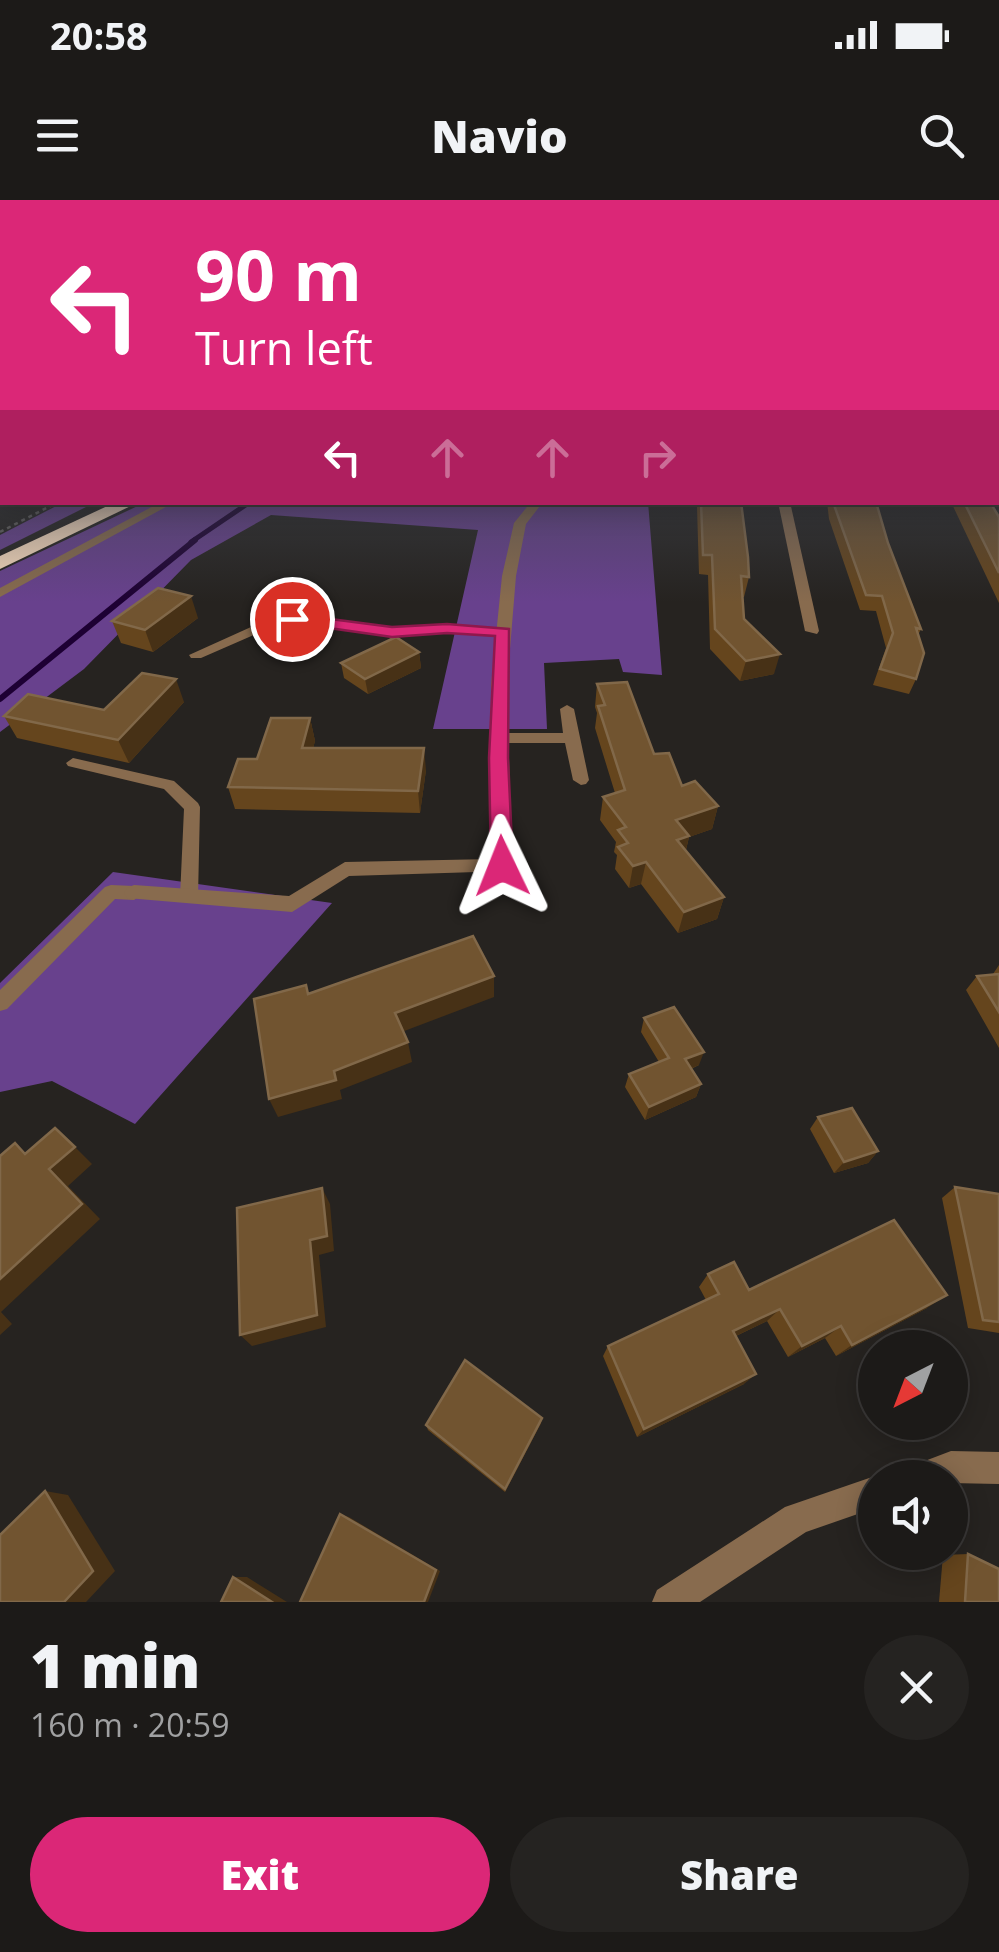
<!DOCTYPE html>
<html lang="en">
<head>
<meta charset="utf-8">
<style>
	:root { --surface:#1c1a18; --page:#252321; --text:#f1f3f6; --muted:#a0a1a2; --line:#3a3837; --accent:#db2777 }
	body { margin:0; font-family:"Open Sans",sans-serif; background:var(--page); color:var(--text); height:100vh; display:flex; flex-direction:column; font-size:38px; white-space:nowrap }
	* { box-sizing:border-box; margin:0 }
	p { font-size:32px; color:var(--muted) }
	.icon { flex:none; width:55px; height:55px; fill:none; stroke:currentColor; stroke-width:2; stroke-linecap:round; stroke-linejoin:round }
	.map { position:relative; height:1402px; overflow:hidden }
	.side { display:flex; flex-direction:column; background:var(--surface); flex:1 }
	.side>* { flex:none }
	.top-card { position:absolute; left:0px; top:0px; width:1000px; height:305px; box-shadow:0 5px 25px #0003,0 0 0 2px var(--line); background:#db2777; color:#fff; overflow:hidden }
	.needle { width:65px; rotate:222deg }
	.buttons { position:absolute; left:858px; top:1130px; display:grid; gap:20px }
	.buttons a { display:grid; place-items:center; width:110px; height:110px; border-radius:50%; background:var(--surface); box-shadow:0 5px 25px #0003,0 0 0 2px var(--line); font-size:50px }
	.pin { position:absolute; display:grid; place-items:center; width:85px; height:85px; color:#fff; margin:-42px; border:5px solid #fff; border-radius:50%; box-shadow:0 2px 10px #0007 }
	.me { position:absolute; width:110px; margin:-55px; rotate:358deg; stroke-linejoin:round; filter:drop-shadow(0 0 8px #0008) }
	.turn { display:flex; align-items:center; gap:35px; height:210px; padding:0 30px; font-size:45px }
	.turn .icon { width:130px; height:130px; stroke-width:2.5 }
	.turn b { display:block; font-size:70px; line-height:85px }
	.lanes { display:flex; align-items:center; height:95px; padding:0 30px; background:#0003; justify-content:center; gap:50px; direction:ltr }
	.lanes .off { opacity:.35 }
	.round { display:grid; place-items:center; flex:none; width:105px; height:105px; border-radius:52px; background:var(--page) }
	.headline { display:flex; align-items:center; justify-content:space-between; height:170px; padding:0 30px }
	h1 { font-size:60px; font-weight:800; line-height:75px }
	.primary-button { display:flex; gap:20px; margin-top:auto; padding:20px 30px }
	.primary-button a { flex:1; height:115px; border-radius:60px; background:var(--accent); color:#fff; font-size:40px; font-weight:800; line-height:115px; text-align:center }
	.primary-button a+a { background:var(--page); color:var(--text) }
	.status { display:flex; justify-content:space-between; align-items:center; height:70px; padding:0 50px; background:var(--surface); direction:ltr }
	.status svg { height:28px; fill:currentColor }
	header { display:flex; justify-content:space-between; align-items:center; height:130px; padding:0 30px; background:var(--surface); font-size:45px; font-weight:800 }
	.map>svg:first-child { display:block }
	.forest { fill:#68418d }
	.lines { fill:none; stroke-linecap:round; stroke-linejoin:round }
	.stream-far1 { stroke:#1d0033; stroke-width:5 }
	.stream { stroke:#1d0033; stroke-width:6 }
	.path { stroke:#625f5d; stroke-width:2.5; stroke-dasharray:4 4; stroke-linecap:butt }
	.lane { fill:#886b4e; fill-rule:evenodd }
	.street { fill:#886b4e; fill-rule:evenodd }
	.highway { fill:#f7dabd; fill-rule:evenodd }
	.wall { fill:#65451d }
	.shaded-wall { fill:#473116 }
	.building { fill:#715430; stroke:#816849; stroke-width:2.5 }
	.route { fill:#db2777; stroke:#8e194d; stroke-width:2.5 }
</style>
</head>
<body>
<div class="status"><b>20:58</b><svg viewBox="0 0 49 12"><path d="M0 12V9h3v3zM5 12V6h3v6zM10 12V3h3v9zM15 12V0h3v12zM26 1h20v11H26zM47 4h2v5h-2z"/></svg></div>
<header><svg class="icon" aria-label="menu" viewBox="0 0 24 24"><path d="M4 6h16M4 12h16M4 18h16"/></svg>Navio<svg class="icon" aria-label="search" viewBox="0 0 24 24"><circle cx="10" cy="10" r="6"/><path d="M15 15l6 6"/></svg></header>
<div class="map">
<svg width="999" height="1402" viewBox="0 0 999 1402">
	<rect width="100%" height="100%" fill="#262320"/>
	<g class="forest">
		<polygon points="64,302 94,303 0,350 0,335"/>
		<polygon points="648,302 662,475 623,472 619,459 544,463 547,529 433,529 478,330 271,315 191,360 84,469 0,532 0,371 144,303"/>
		<polygon points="113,672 332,703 135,924 52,881 0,892 0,783"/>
	</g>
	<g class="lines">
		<polyline class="stream-far1" points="191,342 250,302"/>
		<polyline class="stream" points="0,499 195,340"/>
		<polyline class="path" points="0,332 58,302"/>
		<g class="lane">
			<rect x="0" y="233" width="2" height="6"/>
			<polygon points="2,269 2,275 0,276 0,270"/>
			<polygon points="161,302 175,302 0,397 0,388"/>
			<polygon points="292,415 392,428 447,425 504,428 510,432 504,436 447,433 392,436 292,423 272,427 201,458 191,458 189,455 264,421"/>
			<polygon points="567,505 574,509 589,580 586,584 581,585 573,580 565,543 498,543 491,538 498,533 563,533 560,509"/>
			<polygon points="73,558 174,581 198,603 200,607 198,697 195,702 183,702 180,697 184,609 164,589 68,566 66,563"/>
			<polygon points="111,685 134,686 143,693 134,700 115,699 7,809 0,811 0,790 105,687"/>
		</g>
		<g class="street">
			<polygon points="531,302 543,302 526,324 516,376 507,485 512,666 509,671 349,676 292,712 127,698 124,693 127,688 134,685 289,696 345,662 492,659 491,485 502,376 514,323"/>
			<polygon points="778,302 790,302 819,431 817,434 805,431"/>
			<polygon points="951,1251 999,1252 999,1284 950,1283 950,1278 904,1278 909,1267"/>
			<polygon points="875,1276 879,1278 875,1278 875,1308 806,1332 700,1402 652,1402 657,1390 785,1307"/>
		</g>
		<g class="highway">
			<rect x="998" y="247" width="1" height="10"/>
			<polygon points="116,302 139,302 0,369 0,356"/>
		</g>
	</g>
	<g class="wall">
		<polygon points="687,302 741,302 749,377 744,397 743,397 744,419 774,474 740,481 710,449 708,375 699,374 697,307 687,306"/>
		<polygon points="827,302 876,302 888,343 921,429 918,435 916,479 909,494 873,485 886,448 876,411 860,410 829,319"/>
		<polygon points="951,302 990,302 999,317 999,403"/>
		<polygon points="198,418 153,452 121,443 112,421"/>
		<polygon points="419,452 421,468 368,494 344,478 341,463"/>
		<polygon points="597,484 682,586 718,606 712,629 689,637 686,650 724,697 717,719 678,733 641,684 629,688 615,669 617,655 614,652 616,642 600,620 603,597 615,593 595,528 597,513 595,507"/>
		<polygon points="184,502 129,563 17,538 4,516 104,510"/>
		<polygon points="310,518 315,541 313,548 426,570 420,613 235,609 228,587 257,559"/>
		<polygon points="999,765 999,848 966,790 977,776 993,774"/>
		<polygon points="644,818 699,865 691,869 701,884 696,897 645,920 625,887 629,874 659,862 641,832"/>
		<polygon points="818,917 878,951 868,963 834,973 810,929"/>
		<polygon points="955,987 999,994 999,1133 968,1128 942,998"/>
		<polygon points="708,1074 749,1090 927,1108 836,1156 825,1138 788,1157 767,1121 736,1136 744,1184 637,1237 603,1156 608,1146 706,1100 699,1087"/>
		<polygon points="541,1223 505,1292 428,1230 426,1225"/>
		<polygon points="968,1354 999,1402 939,1402 943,1355"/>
	</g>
	<g class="shaded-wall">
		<polygon points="191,396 198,418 153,452 145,430"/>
		<polygon points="419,452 421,468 368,494 365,479"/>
		<polygon points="780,454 774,474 740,481 746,461"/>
		<polygon points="176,479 184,502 129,563 118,540"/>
		<polygon points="310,518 315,541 307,571 302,548"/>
		<polygon points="424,548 426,570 420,613 418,591"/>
		<polygon points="718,606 712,629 689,637 684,658 672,662 676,620"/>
		<polygon points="646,662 641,684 629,688 633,666"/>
		<polygon points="724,697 717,719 678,733 684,712"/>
		<polygon points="494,776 494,797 399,833 395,813"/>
		<polygon points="408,842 412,862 340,890 342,899 278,917 269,899 334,871"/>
		<polygon points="704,852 699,865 680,873 685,859"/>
		<polygon points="701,884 696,897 645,920 649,907"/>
		<polygon points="75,947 92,964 68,986 100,1019 1,1112 12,1124 0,1135 0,1079 49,969"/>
		<polygon points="878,951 868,963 834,973 844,962"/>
		<polygon points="322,988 330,1004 334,1051 319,1055 326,1127 252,1146 240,1135 310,1040"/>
		<polygon points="947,1095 927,1108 836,1156 852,1145"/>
		<polygon points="780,1109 767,1121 723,1142 733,1131"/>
		<polygon points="841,1126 825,1138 788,1157 802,1146"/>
		<polygon points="756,1174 744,1184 637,1237 644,1229"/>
		<polygon points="542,1218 541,1223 505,1292 505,1289"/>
		<polygon points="45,1291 68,1295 115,1371 86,1402 64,1402"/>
		<polygon points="340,1314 349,1317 440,1371 428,1402 424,1402"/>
		<polygon points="233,1377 247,1377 287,1402 272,1402"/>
	</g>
	<g class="building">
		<polygon points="701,302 741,302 748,357 749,377 741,376 744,419 780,454 746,461 715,429 712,355 703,355"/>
		<polygon points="833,302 876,302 888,343 921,429 916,428 924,453 916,479 880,469 893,433 882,396 866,395"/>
		<polygon points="964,302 990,302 999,317 999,373"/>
		<polygon points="158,388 191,396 145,430 112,421"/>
		<polygon points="396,437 419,452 365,479 341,463"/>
		<polygon points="142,473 176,479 118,540 4,516 28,494 104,510"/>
		<polygon points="627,482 654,554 669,553 682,586 695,581 718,606 676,620 689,636 677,640 724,697 684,712 646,662 633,666 618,647 628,643 618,630 626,627 603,597 625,590 598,506 605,505 597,484"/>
		<polygon points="271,518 310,518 302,548 424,548 418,591 228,587 238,559 257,559"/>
		<polygon points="473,736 494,776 395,813 408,842 334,871 336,880 269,899 254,799 306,785 308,794"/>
		<polygon points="999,774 999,812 977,776"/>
		<polygon points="674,807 704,852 685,859 701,884 649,907 629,874 669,858 644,818"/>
		<polygon points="852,908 878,951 844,962 818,917"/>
		<polygon points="55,928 75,947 49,969 82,1004 0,1079 0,956 15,943 25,954"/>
		<polygon points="955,987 999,994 999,1122 983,1120"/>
		<polygon points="322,988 327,1036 310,1040 317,1115 240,1135 237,1008"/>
		<polygon points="894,1020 947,1095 852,1145 841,1126 802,1146 780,1109 733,1131 756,1174 644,1229 608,1146 719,1094 708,1074 734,1062 749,1090"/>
		<polygon points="465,1160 542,1218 505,1289 426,1225"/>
		<polygon points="45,1291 93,1371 64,1402 0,1402 0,1335"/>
		<polygon points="340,1314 436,1370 424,1402 300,1402"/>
		<polygon points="968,1354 999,1369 999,1402 965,1402"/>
		<polygon points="233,1377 272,1402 221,1402"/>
	</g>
	<linearGradient id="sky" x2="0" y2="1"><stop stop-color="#151312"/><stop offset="0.51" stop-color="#41454e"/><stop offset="1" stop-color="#41454e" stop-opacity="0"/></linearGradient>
	<rect width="999" height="402" fill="url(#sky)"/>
	<polygon class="route" points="292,414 392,427 447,424 509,429 508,558 513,666 510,672 494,672 491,666 489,558 495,436 447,433 392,437 287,422 284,419"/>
</svg>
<div class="buttons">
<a><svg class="needle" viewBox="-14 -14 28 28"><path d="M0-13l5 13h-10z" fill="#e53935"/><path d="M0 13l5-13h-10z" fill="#a0a1a2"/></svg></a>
<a><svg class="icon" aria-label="sound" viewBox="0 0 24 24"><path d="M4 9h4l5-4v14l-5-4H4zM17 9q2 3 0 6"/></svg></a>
</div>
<div class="pin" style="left:292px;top:419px;background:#d93025"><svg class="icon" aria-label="arrive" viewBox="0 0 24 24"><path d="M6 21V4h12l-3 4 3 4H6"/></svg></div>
<svg class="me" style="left:502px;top:666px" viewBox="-20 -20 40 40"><path d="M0-17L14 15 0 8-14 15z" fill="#db2777" stroke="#fff" stroke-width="4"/></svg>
<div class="top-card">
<div class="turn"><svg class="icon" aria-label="left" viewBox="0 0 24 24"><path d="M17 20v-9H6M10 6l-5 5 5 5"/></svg><div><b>90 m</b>Turn left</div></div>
<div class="lanes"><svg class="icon" aria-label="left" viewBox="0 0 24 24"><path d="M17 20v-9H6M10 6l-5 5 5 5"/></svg><svg class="icon off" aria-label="ahead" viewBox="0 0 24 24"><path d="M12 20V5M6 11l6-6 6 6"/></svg><svg class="icon off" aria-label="ahead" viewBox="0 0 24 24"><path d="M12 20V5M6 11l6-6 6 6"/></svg><svg class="icon off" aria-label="right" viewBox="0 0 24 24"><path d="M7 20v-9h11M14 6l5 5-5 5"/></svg></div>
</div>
</div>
<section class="side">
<div class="headline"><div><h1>1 min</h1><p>160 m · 20:59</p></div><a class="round"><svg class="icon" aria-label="close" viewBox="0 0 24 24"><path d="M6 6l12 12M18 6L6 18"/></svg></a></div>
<div class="primary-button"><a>Exit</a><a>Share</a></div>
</section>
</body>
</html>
